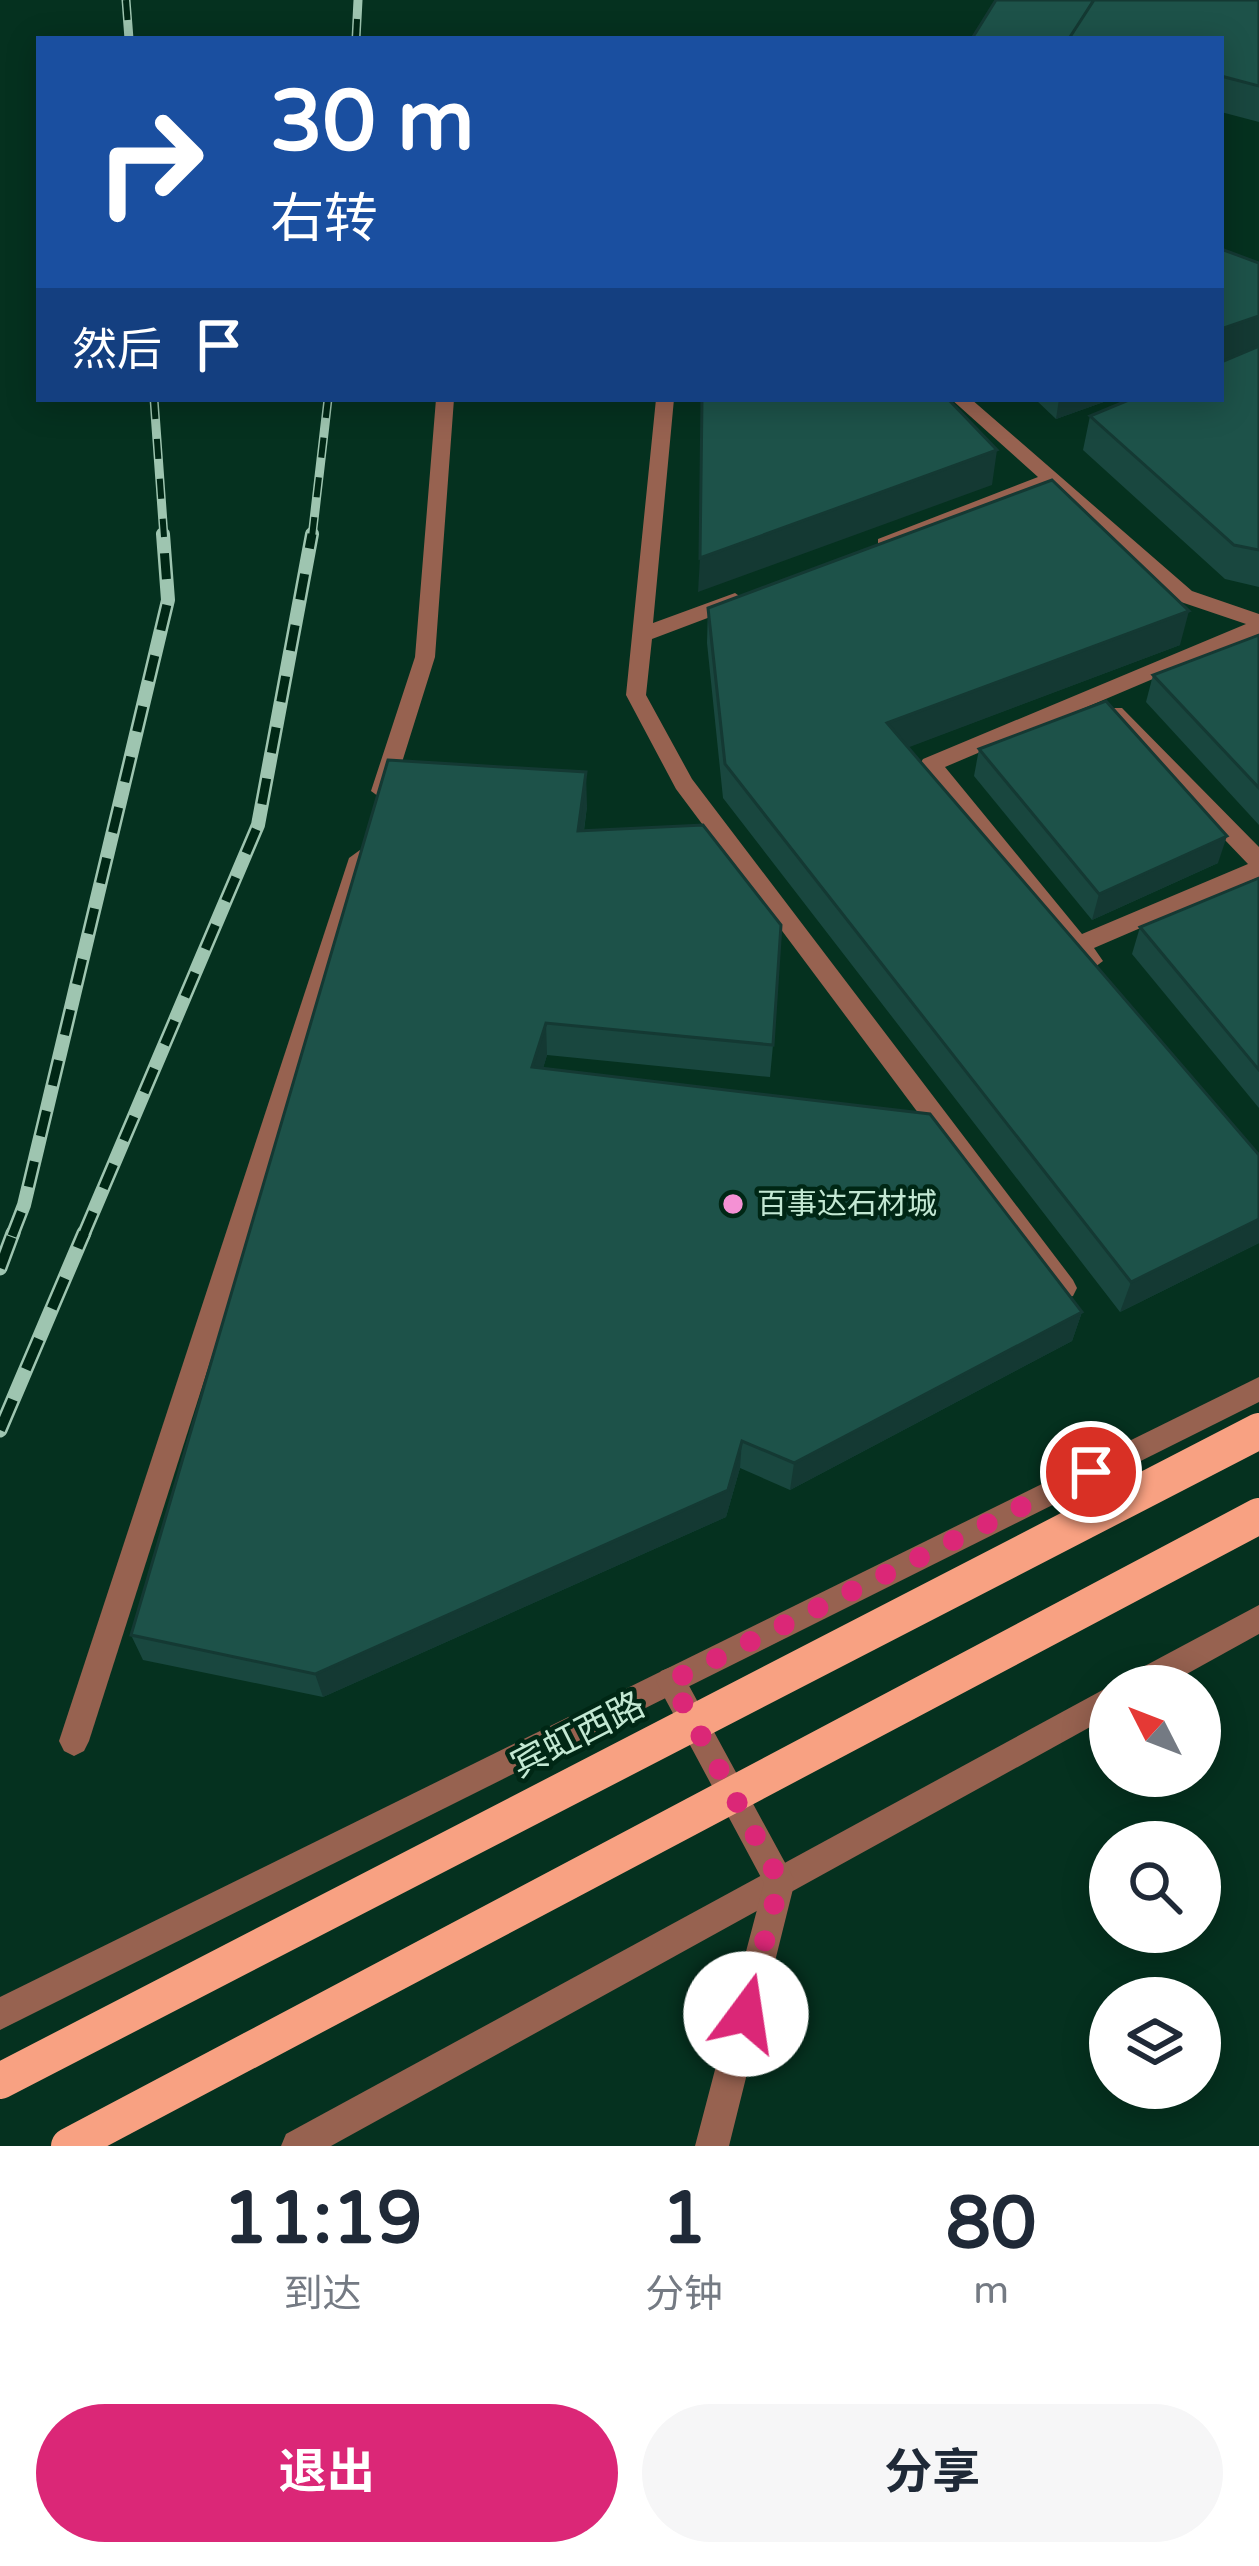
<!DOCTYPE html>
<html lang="zh">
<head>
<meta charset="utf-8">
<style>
	:root { --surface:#fff; --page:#f6f6f7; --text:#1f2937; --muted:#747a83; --accent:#db2777 }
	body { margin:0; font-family:"Varela Round","Noto Sans SC",sans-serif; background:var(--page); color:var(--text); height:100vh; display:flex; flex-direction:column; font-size:45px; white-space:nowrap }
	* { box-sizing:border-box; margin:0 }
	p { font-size:39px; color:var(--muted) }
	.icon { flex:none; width:66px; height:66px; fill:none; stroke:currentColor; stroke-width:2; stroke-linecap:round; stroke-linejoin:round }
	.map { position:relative; height:2146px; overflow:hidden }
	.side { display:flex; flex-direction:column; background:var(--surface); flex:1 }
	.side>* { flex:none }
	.hud { position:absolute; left:36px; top:36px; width:1188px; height:366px; border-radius:0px; box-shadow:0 6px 30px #0003; background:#1a4fa0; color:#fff; overflow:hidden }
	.needle { width:78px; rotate:312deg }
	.fabs { position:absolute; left:1089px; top:1665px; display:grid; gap:24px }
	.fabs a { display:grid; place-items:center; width:132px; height:132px; border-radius:50%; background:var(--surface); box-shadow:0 6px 30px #0003; font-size:60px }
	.pin { position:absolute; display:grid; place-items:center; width:102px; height:102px; color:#fff; margin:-51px; border:6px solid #fff; border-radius:50%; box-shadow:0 3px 12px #0007 }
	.me { position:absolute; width:132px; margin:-66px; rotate:14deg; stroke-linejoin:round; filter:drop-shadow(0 0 9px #0008) }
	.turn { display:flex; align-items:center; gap:42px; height:252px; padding:0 36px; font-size:54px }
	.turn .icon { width:156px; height:156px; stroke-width:2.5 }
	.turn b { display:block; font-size:84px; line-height:102px }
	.then { display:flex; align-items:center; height:114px; padding:0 36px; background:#0003; gap:24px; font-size:45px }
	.eta { display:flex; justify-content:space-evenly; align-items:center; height:204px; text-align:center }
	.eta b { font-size:72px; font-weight:700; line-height:84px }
	.action { display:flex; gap:24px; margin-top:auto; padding:24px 36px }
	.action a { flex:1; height:138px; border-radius:72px; background:var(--accent); color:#fff; font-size:48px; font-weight:700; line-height:138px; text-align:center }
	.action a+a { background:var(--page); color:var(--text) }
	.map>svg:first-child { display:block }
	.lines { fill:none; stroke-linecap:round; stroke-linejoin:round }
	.service { fill:#976250; fill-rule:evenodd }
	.minor { fill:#976250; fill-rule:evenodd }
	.rail-far2-casing { stroke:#9ec5b0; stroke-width:9 }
	.rail-far1-casing { stroke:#9ec5b0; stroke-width:14 }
	.rail-casing { stroke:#9ec5b0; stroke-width:15 }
	.rail-far2 { stroke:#002715; stroke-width:6; stroke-dasharray:20; stroke-linecap:butt }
	.rail-far1 { stroke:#002715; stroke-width:9; stroke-dasharray:26; stroke-linecap:butt }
	.rail { stroke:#002715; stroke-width:10; stroke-dasharray:33; stroke-linecap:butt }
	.primary-bridge { stroke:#f8a182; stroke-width:36 }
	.wall { fill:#19473f }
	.shaded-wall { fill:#143933 }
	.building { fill:#1d5249; stroke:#143933; stroke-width:3 }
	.route { stroke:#db2777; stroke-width:21; stroke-dasharray:0 37.8 }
	.poi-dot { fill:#f491d4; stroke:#002715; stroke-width:4.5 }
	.labels { text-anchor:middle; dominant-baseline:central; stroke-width:9; stroke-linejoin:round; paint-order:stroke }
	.poi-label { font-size:30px; fill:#c3e8d3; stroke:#002715; text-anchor:start }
	.near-street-label { font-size:36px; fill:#c3e8d3; stroke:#002715 }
</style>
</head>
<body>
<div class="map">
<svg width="1259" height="2146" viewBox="0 0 1259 2146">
	<rect width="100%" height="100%" fill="#05311f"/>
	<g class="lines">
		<g class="service">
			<polygon points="436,399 454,399 435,657 393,791 382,799 371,791 415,657"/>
			<polygon points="656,399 674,399 653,623 735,593 745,600 742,605 652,639 646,695 692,779 1073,1280 1077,1288 1073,1296 1064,1299 1055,1296 676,789 626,695"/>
			<polygon points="951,399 971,399 1192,591 1259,614 1259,634 945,767 1082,934 1248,864 1108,718 1105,713 1108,708 1122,708 1259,847 1259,877 1094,948 1103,961 1091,970 1083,967 920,764 923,759 1246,624 1178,601 1049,487 892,547 878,547 878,539 1038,477"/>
			<polygon points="360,850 371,858 89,1741 84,1751 74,1756 64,1751 59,1741 349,858"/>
			<polygon points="1259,1377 1259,1402 0,2030 0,1997"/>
			<polygon points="1259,1605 1259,1634 1165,1686 1121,1686 1126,1676"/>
			<polygon points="1110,1686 1110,1716 331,2146 281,2146 286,2134"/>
		</g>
		<polygon class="minor" points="671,1667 681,1671 795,1881 729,2146 695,2146 764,1883 661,1691 656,1681 661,1671"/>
		<defs>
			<g id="rail-far2">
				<polyline points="126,0 129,39"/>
				<polyline points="356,39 358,0"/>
				<polyline points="154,399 164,537"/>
				<polyline points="312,537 328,399"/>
			</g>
			<g id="rail-far1">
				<polyline points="12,1236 24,1205 168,600 163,534"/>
				<polyline points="83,1236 258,825 312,534"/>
			</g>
			<g id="rail">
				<polyline points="0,1268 13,1233"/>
				<polyline points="0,1430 84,1233"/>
			</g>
		</defs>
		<use href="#rail-far2" class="rail-far2-casing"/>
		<use href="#rail-far1" class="rail-far1-casing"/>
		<use href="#rail" class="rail-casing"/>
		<use href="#rail-far2" class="rail-far2"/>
		<use href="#rail-far1" class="rail-far1"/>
		<use href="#rail" class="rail"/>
		<g class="primary-bridge">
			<polyline points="0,2081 1259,1431"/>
			<polyline points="69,2146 1259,1516"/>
		</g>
	</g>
	<g class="wall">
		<polygon points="1259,0 1259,122 1221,112 1221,39 973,39 973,37"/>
		<polygon points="1259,263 1259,587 1225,579 1083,450 1090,416 1239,354"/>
		<polygon points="1035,399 1112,399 1056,419"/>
		<polygon points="708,608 1180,645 908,747 1259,1155 1259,1243 1120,1312 723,798 707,643"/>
		<polygon points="1259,635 1259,825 1146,702 1153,675"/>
		<polygon points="979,749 1218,863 1092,920 974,776"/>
		<polygon points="587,806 584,831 773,1045 770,1077 547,1055 543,1068 1082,1312 1072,1341 790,1490 740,1468 726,1517 323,1697 143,1660 131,1635"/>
		<polygon points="1259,878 1259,1108 1132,954 1140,927"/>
	</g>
	<g class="shaded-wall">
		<polygon points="1259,316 1259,347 1221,361 1221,329"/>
		<polygon points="1059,399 1112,399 1056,419"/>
		<polygon points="997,450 992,485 698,592 700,558"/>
		<polygon points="1189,611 1180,645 883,757 887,723"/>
		<polygon points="586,772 587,806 579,864 578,831"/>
		<polygon points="1227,836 1218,863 1092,920 1099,894"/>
		<polygon points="546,1023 547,1055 534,1099 532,1067"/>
		<polygon points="1259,1219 1259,1243 1120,1312 1131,1282"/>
		<polygon points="1082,1312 1072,1341 790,1490 794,1463"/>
		<polygon points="742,1441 740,1468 726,1517 323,1697 315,1674"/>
	</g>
	<g class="building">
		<polygon points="996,0 1094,0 1070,39 984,39 973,37"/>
		<polygon points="1094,0 1259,0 1259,86 1221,76 1221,39 1079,39 1070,37"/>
		<polygon points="1221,249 1259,263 1259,316 1221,329"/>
		<polygon points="1259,346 1259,550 1234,545 1090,416 1131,399 1221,399 1221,362"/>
		<polygon points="702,399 948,399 997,450 700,558"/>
		<polygon points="1052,480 1189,611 887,723 1259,1155 1259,1219 1131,1282 725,764 708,608"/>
		<polygon points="1259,635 1259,788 1153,675"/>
		<polygon points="1106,701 1227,836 1099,894 979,749"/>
		<polygon points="388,760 586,772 578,831 703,825 781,925 773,1045 546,1023 532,1067 930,1114 1082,1312 794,1463 742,1441 728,1490 315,1674 131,1635"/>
		<polygon points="1259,878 1259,1070 1140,927"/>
	</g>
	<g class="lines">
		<polyline class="route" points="746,2014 780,1881 671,1681 1091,1472"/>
	</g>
	<circle class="poi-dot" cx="733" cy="1204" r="12"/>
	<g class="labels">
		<g class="poi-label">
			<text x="757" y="1204">百事达石材城</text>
		</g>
		<g class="near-street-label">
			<text transform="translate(578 1735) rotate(-27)">宾虹西路</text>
		</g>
	</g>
</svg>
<div class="fabs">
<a><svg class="needle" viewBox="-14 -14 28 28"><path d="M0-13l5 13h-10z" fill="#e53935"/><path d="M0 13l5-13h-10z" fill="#747a83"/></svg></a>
<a><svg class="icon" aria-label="search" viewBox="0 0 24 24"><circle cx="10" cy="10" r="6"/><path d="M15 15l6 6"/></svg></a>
<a><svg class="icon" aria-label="layers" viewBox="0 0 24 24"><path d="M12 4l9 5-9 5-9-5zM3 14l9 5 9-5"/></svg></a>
</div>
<div class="pin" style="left:1091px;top:1472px;background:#d93025"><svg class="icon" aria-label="arrive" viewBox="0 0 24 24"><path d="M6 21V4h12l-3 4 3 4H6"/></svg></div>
<svg class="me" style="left:746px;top:2014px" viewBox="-20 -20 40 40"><circle r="19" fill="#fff"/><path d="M0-13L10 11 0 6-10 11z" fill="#db2777"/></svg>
<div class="hud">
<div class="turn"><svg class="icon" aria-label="right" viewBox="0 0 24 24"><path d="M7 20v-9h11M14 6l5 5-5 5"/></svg><div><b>30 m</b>右转</div></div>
<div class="then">然后<svg class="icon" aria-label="arrive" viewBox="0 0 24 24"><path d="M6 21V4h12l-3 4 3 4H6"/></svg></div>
</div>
</div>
<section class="side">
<div class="eta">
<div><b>11:19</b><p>到达</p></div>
<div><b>1</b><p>分钟</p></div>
<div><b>80</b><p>m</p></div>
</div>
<div class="action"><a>退出</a><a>分享</a></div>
</section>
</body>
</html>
